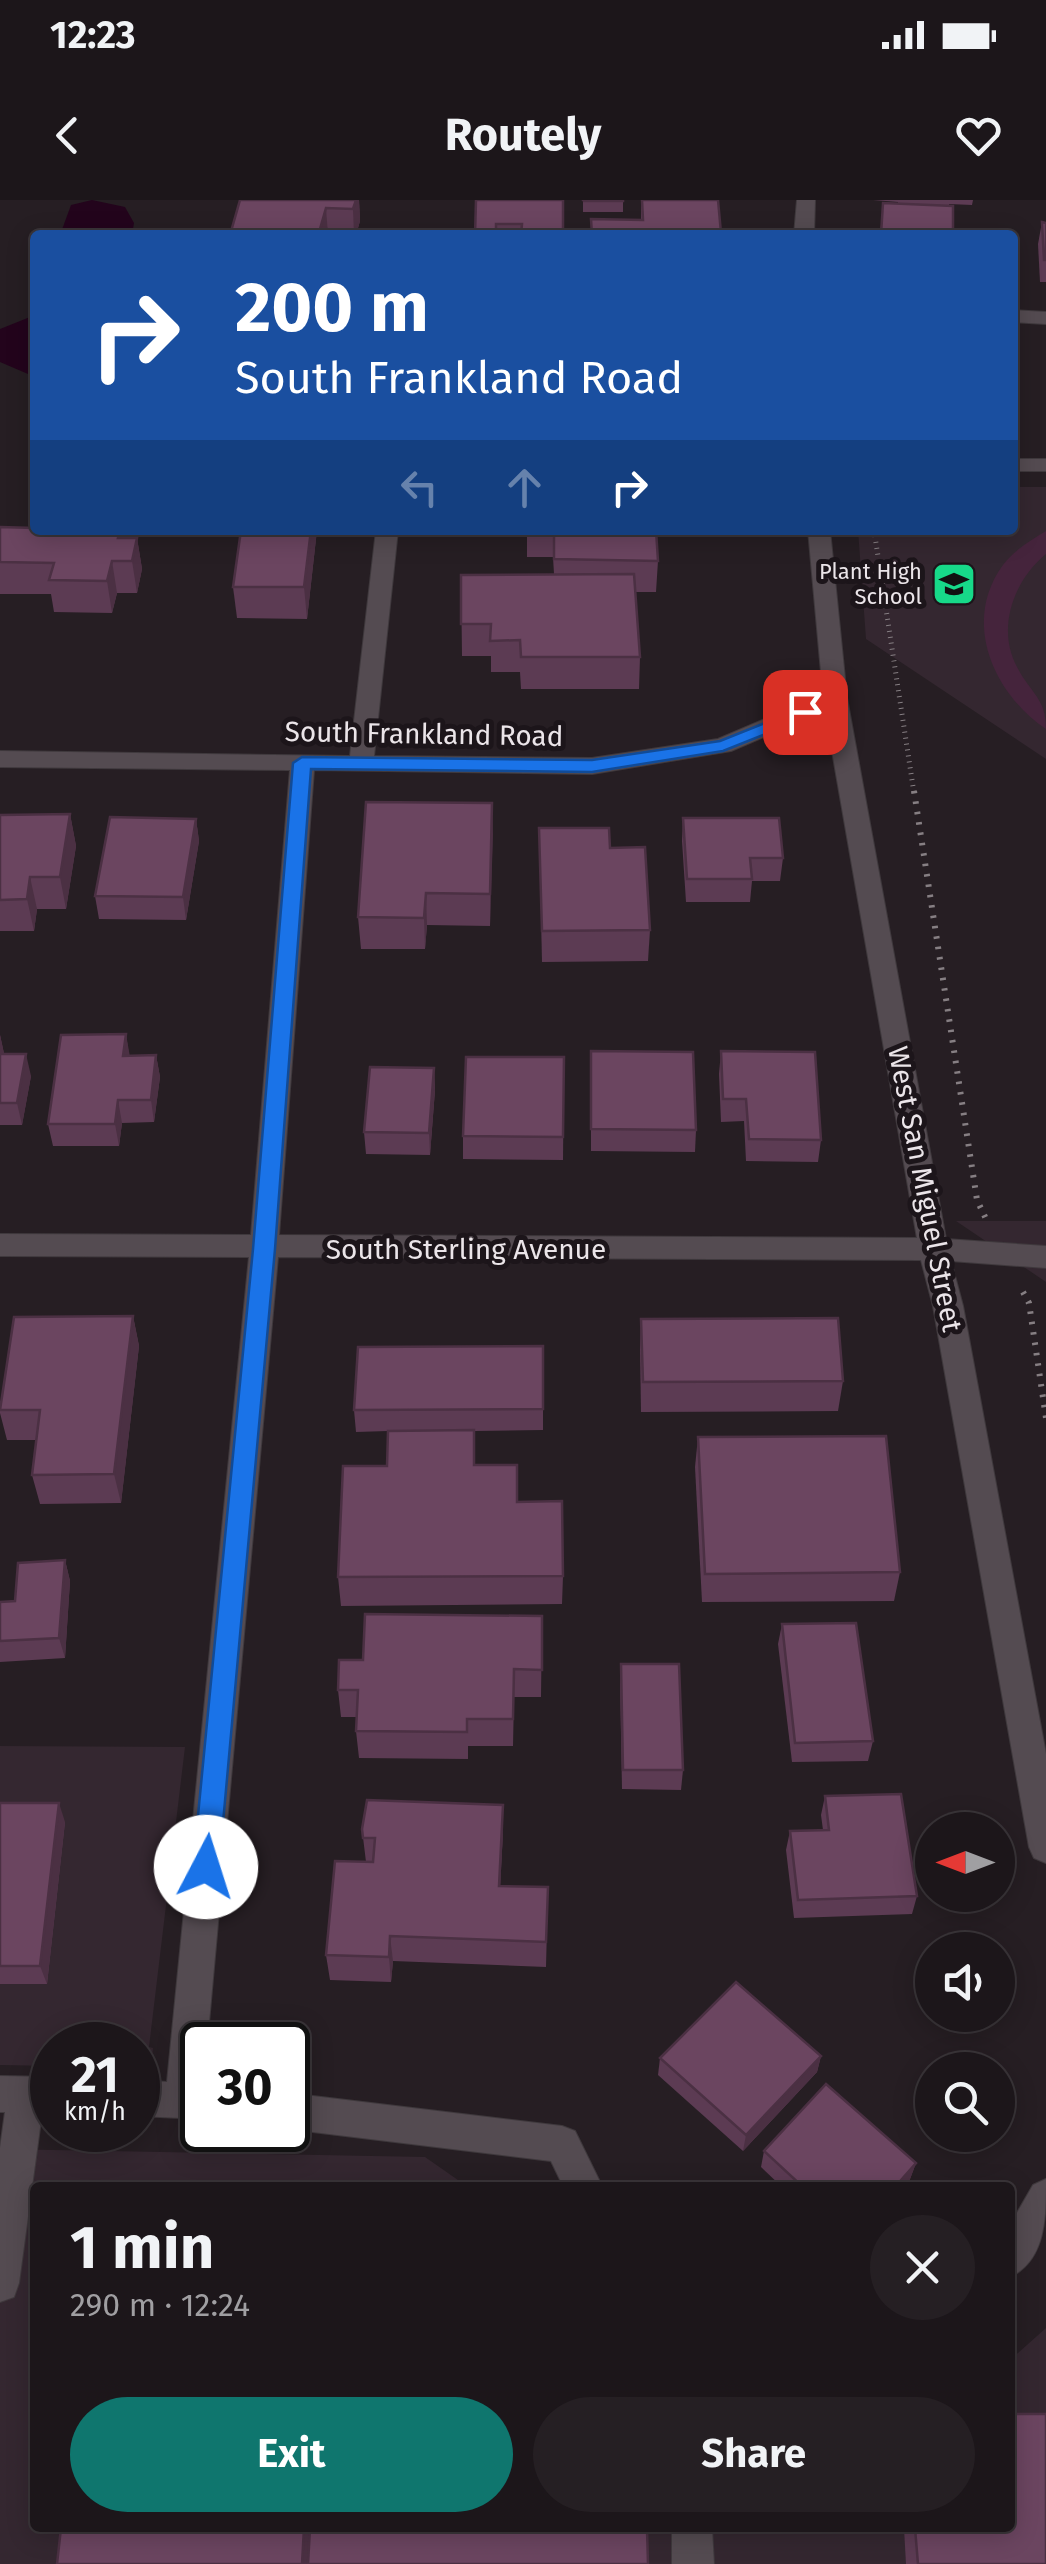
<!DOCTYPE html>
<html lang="en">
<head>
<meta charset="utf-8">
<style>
	:root { --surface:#1c161a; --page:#251f23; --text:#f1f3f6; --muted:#a09fa2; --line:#3a3539; --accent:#0f766e }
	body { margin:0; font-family:"Fira Sans",sans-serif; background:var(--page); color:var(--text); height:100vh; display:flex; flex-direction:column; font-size:38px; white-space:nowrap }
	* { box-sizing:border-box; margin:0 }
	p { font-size:32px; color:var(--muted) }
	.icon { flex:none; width:55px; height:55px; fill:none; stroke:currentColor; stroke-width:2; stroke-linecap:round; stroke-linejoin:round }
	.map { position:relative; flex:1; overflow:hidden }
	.sheet { position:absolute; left:30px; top:1982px; width:985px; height:350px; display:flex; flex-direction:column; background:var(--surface); border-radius:10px; box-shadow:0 5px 25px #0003,0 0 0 2px var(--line) }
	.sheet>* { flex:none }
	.banner { position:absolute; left:30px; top:30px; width:988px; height:305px; border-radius:10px; box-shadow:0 5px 25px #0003,0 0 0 2px var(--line); background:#1a4fa0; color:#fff; overflow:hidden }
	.needle { width:65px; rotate:270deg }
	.buttons { position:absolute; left:915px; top:1612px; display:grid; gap:20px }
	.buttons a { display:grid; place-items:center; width:100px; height:100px; border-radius:50%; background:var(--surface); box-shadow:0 5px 25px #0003,0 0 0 2px var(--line); font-size:50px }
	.speed { position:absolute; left:30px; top:1822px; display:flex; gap:20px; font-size:50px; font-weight:700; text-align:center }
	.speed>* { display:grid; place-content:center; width:130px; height:130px; border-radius:50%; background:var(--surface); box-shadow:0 5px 25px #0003,0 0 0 2px var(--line); line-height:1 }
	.speed small { font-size:25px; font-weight:400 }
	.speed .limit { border:5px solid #111; border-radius:15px; background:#fff; color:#111 }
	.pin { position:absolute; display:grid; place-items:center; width:85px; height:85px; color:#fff; margin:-42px; border-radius:20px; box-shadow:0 5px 15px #0006 }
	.me { position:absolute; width:110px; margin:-55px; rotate:5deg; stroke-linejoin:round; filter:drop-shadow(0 0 8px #0008) }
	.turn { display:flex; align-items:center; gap:35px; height:210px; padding:0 40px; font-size:45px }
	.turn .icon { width:130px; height:130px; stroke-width:2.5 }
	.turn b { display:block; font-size:70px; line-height:85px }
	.lanes { display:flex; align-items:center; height:95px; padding:0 40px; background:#0003; justify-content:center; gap:50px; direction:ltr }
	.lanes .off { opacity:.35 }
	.round { display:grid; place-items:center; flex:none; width:105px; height:105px; border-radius:52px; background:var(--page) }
	.head { display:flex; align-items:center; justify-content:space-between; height:170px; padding:0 40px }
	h1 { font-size:60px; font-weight:700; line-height:75px }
	.button { display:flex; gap:20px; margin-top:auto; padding:20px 40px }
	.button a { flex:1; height:115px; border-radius:60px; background:var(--accent); color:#fff; font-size:40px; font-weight:700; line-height:115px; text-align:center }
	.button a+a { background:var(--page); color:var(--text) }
	.status { display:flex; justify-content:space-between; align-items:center; height:70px; padding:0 50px; background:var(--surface); direction:ltr }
	.status svg { height:28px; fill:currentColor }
	header { display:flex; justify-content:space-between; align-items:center; height:130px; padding:0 40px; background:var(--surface); font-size:45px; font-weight:700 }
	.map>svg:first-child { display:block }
	.built { fill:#342730 }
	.green { fill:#45243c }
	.water { fill:#23041c }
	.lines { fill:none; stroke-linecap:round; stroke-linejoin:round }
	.minor-casing { stroke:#3f393d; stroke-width:2 }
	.path-far1 { stroke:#867f83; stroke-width:5; stroke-dasharray:1 5; stroke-linecap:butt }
	.path { stroke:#867f83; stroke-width:6; stroke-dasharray:2.5 8; stroke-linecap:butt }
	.minor { fill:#544b51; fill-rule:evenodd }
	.wall { fill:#5c3b53 }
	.shaded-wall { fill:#4b3043 }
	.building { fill:#6b4560; stroke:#4b3043; stroke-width:2.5 }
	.route { fill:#1a73e8; stroke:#114b97; stroke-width:2.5 }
	.labels { text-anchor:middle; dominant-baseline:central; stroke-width:10; stroke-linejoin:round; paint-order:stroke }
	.far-poi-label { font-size:22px; fill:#ebe5e9; stroke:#1c151a; text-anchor:end }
	.street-label { font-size:28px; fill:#ebe5e9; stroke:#1c151a }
</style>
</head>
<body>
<div class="status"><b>12:23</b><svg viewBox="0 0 49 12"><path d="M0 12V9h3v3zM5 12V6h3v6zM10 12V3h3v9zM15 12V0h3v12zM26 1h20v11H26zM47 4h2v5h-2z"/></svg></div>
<header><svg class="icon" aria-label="back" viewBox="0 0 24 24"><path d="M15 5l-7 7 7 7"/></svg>Routely<svg class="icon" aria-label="heart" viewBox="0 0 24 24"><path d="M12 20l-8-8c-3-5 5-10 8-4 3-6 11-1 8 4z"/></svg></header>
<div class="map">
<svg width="1046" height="2364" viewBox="0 0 1046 2364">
	<rect width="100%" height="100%" fill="#261e23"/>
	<g class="built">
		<polygon points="1013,287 1046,287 1046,559 866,439 858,330 1012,330"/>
		<polygon points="956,1021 1046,1021 1046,1082"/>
		<polygon points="0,1546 185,1547 149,1847 153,1848 151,1867 138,1867 138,1845 52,1845 52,1866 0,1865"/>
		<polygon points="0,1949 425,1957 468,1987 35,1988 35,2328 1010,2328 1010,2160 1046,2128 1046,2364 0,2364"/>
	</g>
	<path class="green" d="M1046,331v23c-32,26 -50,74 -29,113 14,27 29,31 29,62 -52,-35 -85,-107 -43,-164 11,-15 27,-24 43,-34z"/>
	<g class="water">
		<polygon points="92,0 125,7 134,23 132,35 60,35 71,5"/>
		<polygon points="35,115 35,177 0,162 0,129"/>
	</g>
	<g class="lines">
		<defs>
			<g id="minor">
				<polygon points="797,0 815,0 814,35 794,35"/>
				<polygon points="1012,110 1046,112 1046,124 1012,122"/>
				<rect x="1012" y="259" width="34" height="12"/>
				<path d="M376,330h22l-24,226 218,2 126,-19 105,-45 -15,-164h22l17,168 99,541 100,7v22l-95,-7 12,45 83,448v109l-12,-5 -5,-11 -96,-541 -12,-46 -643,-3 -71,788h-5v74l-64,-3v-36l29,2 82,-825 -249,-1v-22l251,1 39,-465 -290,-3v-16l350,5zM825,511l92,527 -638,-3 35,-465 278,4 139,-23z"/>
				<polygon points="0,1876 52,1877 52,1913 42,1913 19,2083 14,2097 0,2102 0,1948 5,1912 0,1912"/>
				<polygon points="288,1893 562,1926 575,1931 603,1988 564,1988 551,1961 288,1929"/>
				<path d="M1046,1979c0,38 0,81 -36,98v-52l23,-40z"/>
				<polygon points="672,2328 712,2328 714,2364 672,2364"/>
			</g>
		</defs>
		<use href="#minor" class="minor-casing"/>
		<polyline class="path-far1" points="874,330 914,593"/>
		<g class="path">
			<polyline points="914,591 977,1000 986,1019"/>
			<polyline points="1023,1092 1029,1103 1046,1218"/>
		</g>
		<use href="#minor" class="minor"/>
	</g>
	<g class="wall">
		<polygon points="359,0 360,21 356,35 230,35"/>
		<polygon points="476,0 563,35 475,35"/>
		<rect x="583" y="0" width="40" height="12"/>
		<polygon points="641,0 718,0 720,35 591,35 591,19 641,20"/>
		<polygon points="873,0 973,0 972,5 949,4 953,35 880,35 883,3 898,3 898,2"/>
		<polygon points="1042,22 1046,23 1046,82 1040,82 1038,44"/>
		<polygon points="0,327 137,338 142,369 137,393 117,393 112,413 54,412 51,394 0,394"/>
		<polygon points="317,330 307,419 237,418 233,387"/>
		<polygon points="527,330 656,330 658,361 656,392 635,392 640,457 639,489 521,489 520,472 491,472 491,456 462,456 461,375 554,374 553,357 527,357"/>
		<polygon points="492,603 490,726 427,725 425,749 361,749 358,717"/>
		<polygon points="70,614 76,646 66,709 37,709 34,731 0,731 0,615"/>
		<polygon points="683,618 783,658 780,681 752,681 750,702 686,702 682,641"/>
		<polygon points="196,619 199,641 186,720 99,719 95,696"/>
		<polygon points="539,628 610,648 650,730 648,761 542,762"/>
		<polygon points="126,834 129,856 156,855 160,877 154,922 122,923 119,946 53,946 48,924"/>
		<polygon points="0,835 4,854 31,876 22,925 0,925"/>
		<polygon points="591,851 696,930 695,952 591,951"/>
		<polygon points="721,851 821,940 818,962 746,961 744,921 721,922 719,874"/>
		<polygon points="564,857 563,960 463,959 463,936"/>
		<polygon points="434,868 435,890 430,955 366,954 364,932"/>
		<polygon points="133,1116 139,1146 121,1303 40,1304 32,1275 37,1240 7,1240 0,1213 0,1205"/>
		<polygon points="641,1119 843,1181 838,1211 641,1212 640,1149"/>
		<polygon points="543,1146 543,1230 474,1231 475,1265 517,1302 563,1376 562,1404 341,1406 338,1377 387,1266 388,1231 356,1232 354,1210"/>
		<polygon points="698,1237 900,1372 894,1401 702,1402 695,1267"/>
		<polygon points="65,1360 70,1381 65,1458 0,1462 0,1402 15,1401"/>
		<polygon points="542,1416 541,1497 514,1497 513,1546 468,1546 468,1559 359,1558 356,1531 357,1517 341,1517 338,1490 363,1460"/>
		<polygon points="782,1424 873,1541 868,1561 792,1562 778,1444"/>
		<polygon points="621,1464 683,1570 681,1590 622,1589 620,1484"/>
		<polygon points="825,1596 917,1696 912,1714 794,1718 786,1650 790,1631 823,1630 821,1615"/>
		<polygon points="0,1603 65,1622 47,1784 0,1784"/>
		<polygon points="362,1629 503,1632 500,1686 548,1687 546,1767 393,1761 391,1782 330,1780 326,1755 366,1662"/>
		<polygon points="821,1856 817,1872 743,1951 658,1875 660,1858"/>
		<polygon points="764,1951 916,1963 910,1979 903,1988 783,1988 761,1967"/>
		<polygon points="904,2328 1010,2328 1046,2364 906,2364"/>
	</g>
	<g class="shaded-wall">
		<polygon points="356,0 359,0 360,21 356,35 354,35 353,9"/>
		<polygon points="326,8 328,35 320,35 320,29"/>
		<polygon points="311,330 317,330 307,419 304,387"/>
		<polygon points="137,338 142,369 137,393 132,361"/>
		<polygon points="112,361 117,393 112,413 107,381"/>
		<polygon points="492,603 493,635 490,726 490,694"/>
		<polygon points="70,614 76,646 66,709 60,677"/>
		<polygon points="196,619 199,641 186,720 183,697"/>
		<polygon points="30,677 37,709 34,731 27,699"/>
		<polygon points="426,693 427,725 425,749 424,718"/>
		<polygon points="126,834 130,857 123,856"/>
		<polygon points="0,835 4,853 0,871"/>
		<polygon points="26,854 31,876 22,925 17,903"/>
		<polygon points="156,855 160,877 154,922 151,900"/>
		<polygon points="434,868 435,890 430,955 429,933"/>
		<polygon points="118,900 122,923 119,946 115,924"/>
		<polygon points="133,1116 139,1146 121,1303 114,1274"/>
		<polygon points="65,1360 70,1381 65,1458 59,1438"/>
		<polygon points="59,1603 65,1622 47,1784 40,1766"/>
		<polygon points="503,1605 503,1632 499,1711 499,1686"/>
		<polygon points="390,1736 393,1761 391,1782 389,1757"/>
		<polygon points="821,1856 817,1872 743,1951 746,1935"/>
		<polygon points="916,1963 910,1979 903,1988 894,1988"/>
		<polygon points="304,2328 310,2328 308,2364 302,2364"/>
	</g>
	<g class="building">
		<polygon points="240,0 356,0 353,9 326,8 320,29 326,29 325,35 230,35"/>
		<polygon points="476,0 563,0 563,35 521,35 522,24 496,24 496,35 475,35"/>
		<polygon points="583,0 623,0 623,1 584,1"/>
		<polygon points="642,0 718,0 721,33 695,33 695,35 592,35 591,19 643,20"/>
		<polygon points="883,3 953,6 953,35 881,35"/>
		<polygon points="1042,22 1046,23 1046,60 1044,60"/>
		<polygon points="0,327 35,328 35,330 120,330 118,338 137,338 132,361 112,361 107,381 49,380 54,363 0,362"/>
		<polygon points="241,330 311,330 304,387 233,387"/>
		<polygon points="554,330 656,330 658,361 554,359"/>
		<polygon points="634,374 640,457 521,457 520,440 490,441 491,424 461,424 461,375"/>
		<polygon points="366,602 492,603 490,694 426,693 424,718 358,717"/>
		<polygon points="70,614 60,677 30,677 27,699 0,700 0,615"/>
		<polygon points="110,617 196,619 183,697 95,696"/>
		<polygon points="683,618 779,618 783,658 750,658 752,679 687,679"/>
		<polygon points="539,628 609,628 610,648 645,647 650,730 542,731"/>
		<polygon points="126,834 123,856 156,855 151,900 118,900 115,924 48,924 61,835"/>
		<polygon points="591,851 693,852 696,930 591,929"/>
		<polygon points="721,851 815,852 821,940 749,939 746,899 723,899"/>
		<polygon points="0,854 26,854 17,903 0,903"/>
		<polygon points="466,857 564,857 563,937 463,936"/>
		<polygon points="370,867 434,868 429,933 364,932"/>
		<polygon points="133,1116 114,1274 32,1275 40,1210 0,1210 14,1117"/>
		<polygon points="838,1118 843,1181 643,1182 641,1119"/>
		<polygon points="543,1146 543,1209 354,1210 358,1147"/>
		<polygon points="474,1230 474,1265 517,1265 517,1302 562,1301 563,1376 338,1377 343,1266 387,1266 388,1231"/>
		<polygon points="886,1236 900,1372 705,1374 698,1237"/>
		<polygon points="65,1360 59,1438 0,1441 0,1402 15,1401 18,1363"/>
		<polygon points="365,1414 542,1416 542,1470 514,1469 513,1519 467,1519 467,1532 356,1531 358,1490 338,1490 339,1460 363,1460"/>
		<polygon points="856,1423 873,1541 795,1543 782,1424"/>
		<polygon points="621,1464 679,1464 683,1570 623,1570"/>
		<polygon points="901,1594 917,1696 798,1700 790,1631 829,1630 825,1596"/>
		<polygon points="367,1600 503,1605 499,1686 548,1687 546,1742 390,1736 389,1757 326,1755 335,1661 373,1662 375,1638 363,1638 362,1629"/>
		<polygon points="0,1603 59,1603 40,1766 0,1766"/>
		<polygon points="736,1782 821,1856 746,1935 660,1858"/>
		<polygon points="826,1884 916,1963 894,1988 804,1988 764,1951"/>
		<polygon points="1010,2214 1046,2214 1046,2364 918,2364 915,2328 1010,2328"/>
		<polygon points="61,2328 304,2328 302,2364 57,2364"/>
		<polygon points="310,2328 647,2328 648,2364 308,2364"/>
	</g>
	<polygon class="route" points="805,507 811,509 811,516 723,551 592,572 311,569 275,1049 219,1667 215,1675 206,1679 197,1675 193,1667 253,1049 293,563 302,557 592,560 720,541"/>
	<defs>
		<symbol id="school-square" viewBox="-11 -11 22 22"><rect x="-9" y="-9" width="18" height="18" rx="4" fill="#17d989" stroke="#1c151a"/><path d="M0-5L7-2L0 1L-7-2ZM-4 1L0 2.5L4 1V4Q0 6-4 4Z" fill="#111"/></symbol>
	</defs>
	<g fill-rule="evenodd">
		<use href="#school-square" x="929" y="359" width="50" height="50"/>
	</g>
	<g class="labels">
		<g class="far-poi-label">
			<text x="922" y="371">Plant High<tspan x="922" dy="25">School</tspan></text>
		</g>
		<g class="street-label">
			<text transform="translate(424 534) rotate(1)">South Frankland Road</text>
			<text transform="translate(925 989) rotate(79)">West San Miguel Street</text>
			<text x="466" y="1049">South Sterling Avenue</text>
		</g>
	</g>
</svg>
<div class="buttons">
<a><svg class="needle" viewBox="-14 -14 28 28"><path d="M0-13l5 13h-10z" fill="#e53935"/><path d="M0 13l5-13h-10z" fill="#a09fa2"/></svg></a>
<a><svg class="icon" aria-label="sound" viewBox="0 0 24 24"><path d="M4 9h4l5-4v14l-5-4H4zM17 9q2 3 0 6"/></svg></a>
<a><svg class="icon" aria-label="search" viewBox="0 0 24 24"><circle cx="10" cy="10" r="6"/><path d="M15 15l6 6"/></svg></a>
</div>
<div class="speed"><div>21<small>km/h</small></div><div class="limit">30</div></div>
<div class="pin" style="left:805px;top:512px;background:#d93025"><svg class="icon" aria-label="arrive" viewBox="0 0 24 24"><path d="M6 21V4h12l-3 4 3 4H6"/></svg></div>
<svg class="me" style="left:206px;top:1667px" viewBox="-20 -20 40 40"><circle r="19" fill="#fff"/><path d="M0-13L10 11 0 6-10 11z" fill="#1a73e8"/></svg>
<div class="banner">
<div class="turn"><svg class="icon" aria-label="right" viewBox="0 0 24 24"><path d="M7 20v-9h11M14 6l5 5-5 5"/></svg><div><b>200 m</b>South Frankland Road</div></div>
<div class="lanes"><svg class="icon off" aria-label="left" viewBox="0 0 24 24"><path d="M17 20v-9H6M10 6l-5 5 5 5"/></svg><svg class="icon off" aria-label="ahead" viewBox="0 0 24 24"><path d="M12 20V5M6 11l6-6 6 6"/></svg><svg class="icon" aria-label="right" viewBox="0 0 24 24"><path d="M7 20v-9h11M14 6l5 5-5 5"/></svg></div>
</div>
<section class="sheet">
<div class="head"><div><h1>1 min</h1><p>290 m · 12:24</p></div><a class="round"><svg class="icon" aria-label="close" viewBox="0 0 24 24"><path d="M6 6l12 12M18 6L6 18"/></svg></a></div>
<div class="button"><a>Exit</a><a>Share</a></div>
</section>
</div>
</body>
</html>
